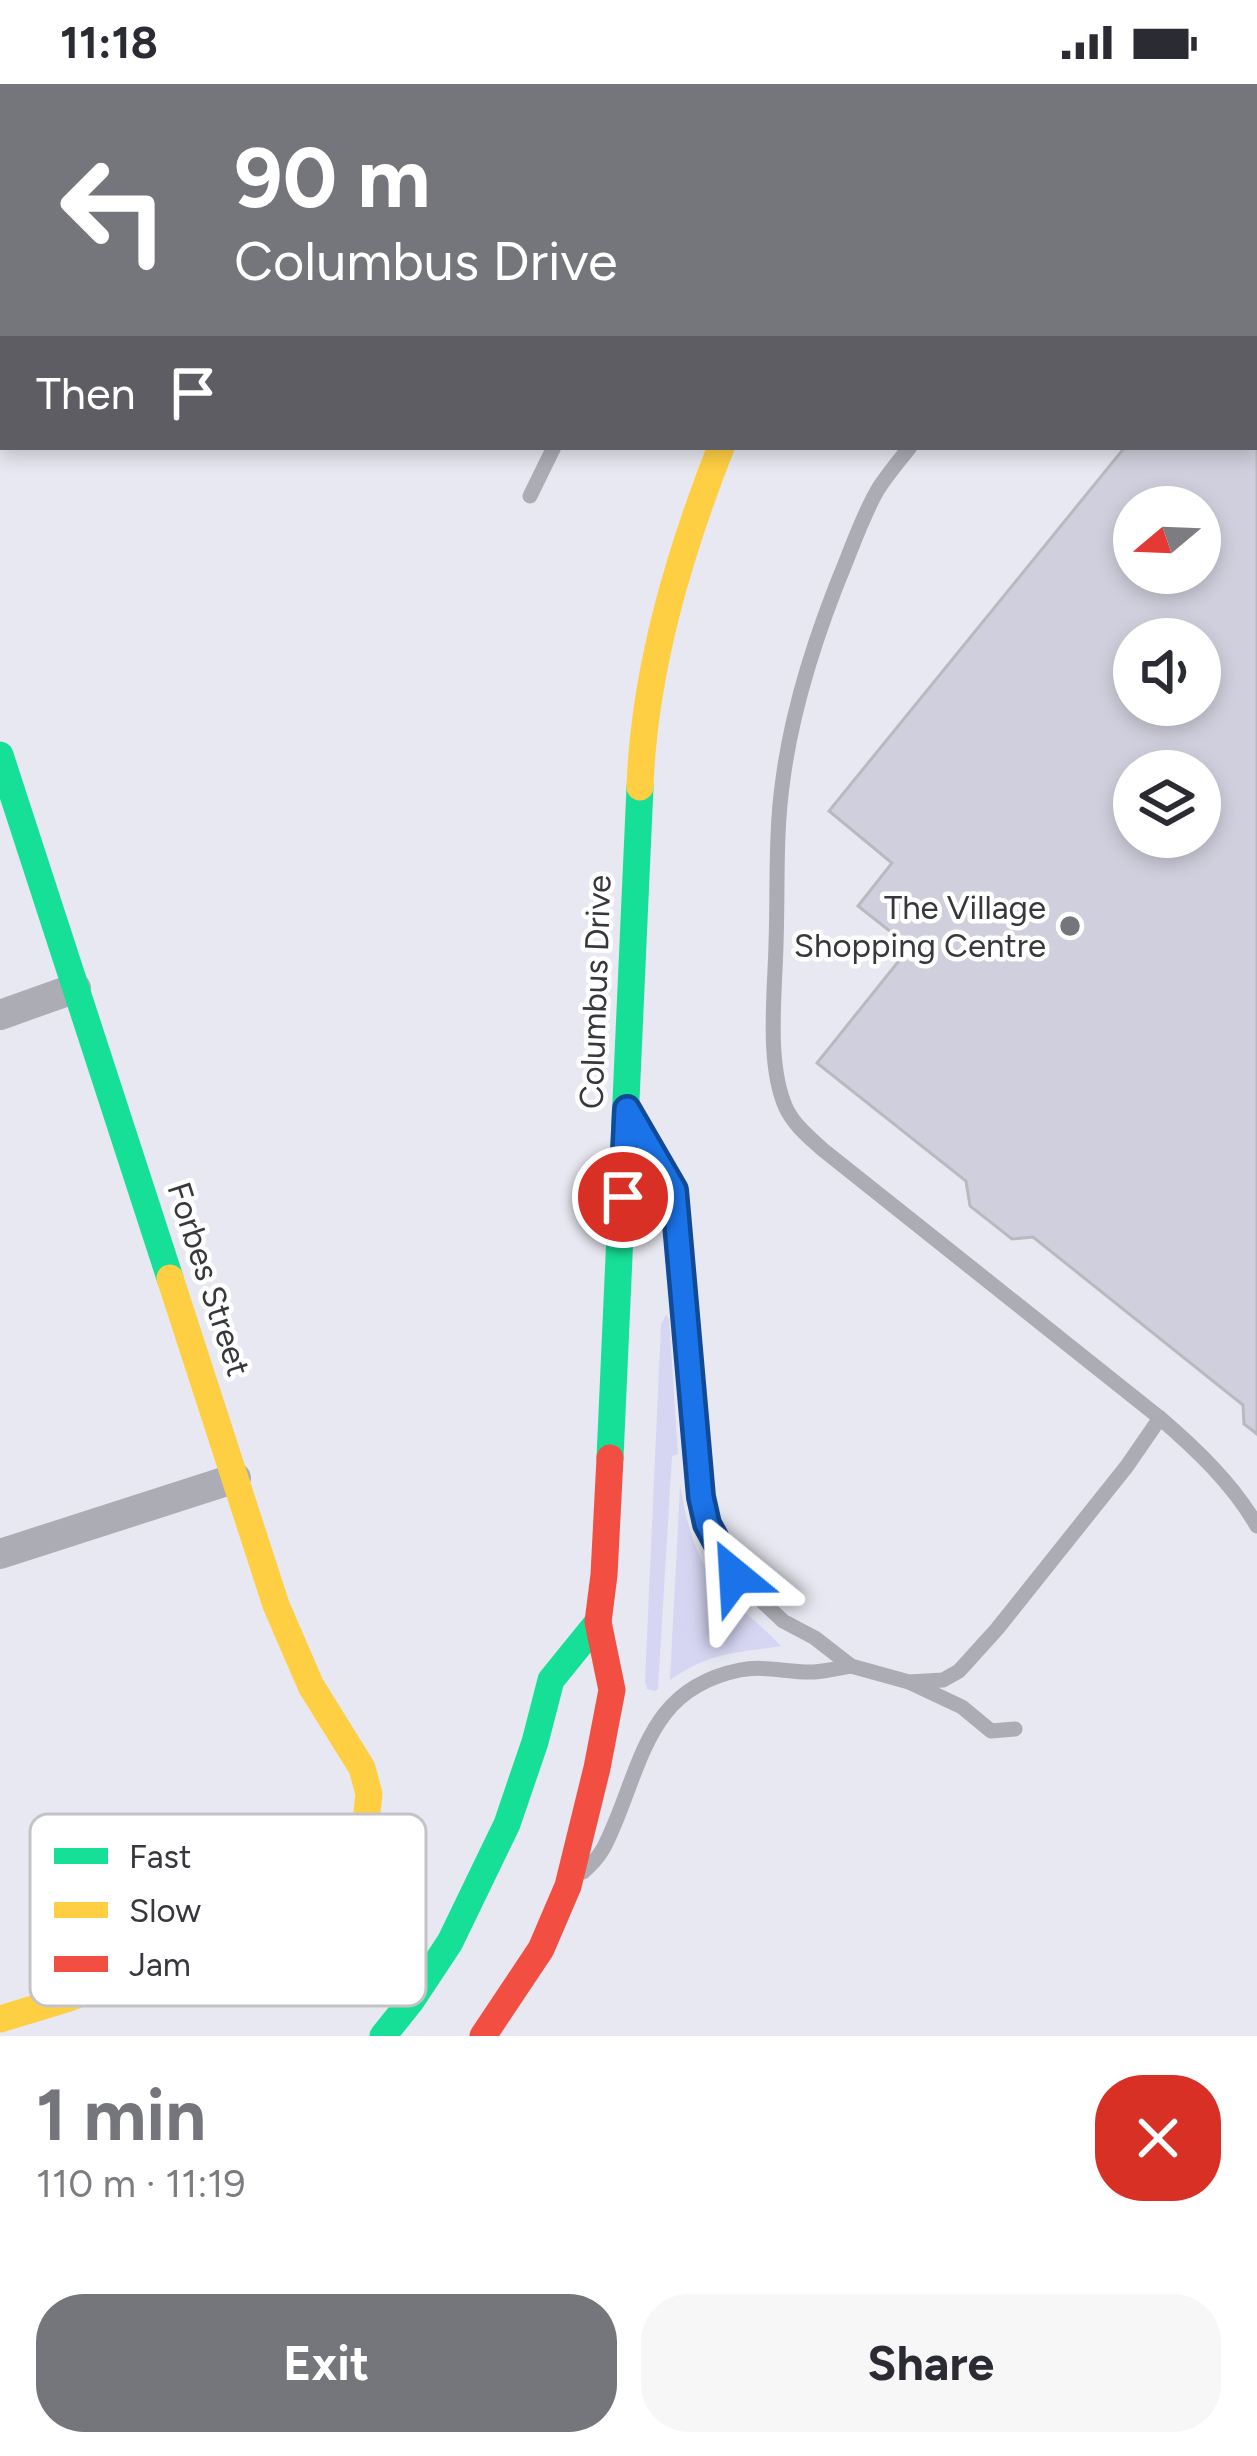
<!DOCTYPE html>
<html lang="en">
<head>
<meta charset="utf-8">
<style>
	:root { --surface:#fff; --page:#f7f7f7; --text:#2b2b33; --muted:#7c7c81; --accent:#75757c }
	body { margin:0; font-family:Figtree,sans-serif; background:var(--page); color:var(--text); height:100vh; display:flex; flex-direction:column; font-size:45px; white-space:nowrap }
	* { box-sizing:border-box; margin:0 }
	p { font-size:39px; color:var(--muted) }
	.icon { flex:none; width:66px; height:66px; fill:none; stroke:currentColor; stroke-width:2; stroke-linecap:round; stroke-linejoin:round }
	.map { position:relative; height:1952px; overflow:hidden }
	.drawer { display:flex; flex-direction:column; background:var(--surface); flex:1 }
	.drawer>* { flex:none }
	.guide { position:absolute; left:0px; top:0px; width:1257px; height:366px; box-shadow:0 6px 18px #0003; background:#75757c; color:#fff; overflow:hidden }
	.needle { width:78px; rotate:251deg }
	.buttons { position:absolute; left:1113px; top:402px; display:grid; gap:24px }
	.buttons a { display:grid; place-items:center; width:108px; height:108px; border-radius:50%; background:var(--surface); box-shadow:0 6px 18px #0003; font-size:60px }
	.pin { position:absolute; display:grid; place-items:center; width:102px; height:102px; color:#fff; margin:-51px; border:6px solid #fff; border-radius:50%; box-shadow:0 3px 12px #0007 }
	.me { position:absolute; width:132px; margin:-66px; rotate:333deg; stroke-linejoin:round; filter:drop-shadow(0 0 9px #0008) }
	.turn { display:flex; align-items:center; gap:42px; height:252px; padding:0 36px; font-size:54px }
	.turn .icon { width:156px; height:156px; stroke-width:2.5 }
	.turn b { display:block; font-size:84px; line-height:102px }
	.then { display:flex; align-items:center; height:114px; padding:0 36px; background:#0003; gap:24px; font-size:45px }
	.round { display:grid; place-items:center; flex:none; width:126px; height:126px; border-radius:48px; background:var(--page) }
	.head { display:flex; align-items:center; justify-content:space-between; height:204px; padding:0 36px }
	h1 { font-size:72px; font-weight:700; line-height:90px; color:var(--accent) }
	.action { display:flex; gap:24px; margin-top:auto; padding:24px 36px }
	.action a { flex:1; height:138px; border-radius:48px; background:var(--accent); color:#fff; font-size:48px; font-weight:700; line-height:138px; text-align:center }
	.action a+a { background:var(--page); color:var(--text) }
	.status { display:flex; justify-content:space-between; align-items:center; height:84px; padding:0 60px; background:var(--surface); direction:ltr }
	.status svg { height:33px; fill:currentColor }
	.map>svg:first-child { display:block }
	.green { fill:#d6d6f3 }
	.building { fill:#d0cfdd; stroke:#b9b9c0; stroke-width:3; fill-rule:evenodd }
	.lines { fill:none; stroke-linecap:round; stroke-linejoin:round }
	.lane { stroke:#acacb4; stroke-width:15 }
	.street { stroke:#acacb4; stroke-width:30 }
	.fast { stroke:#16e098; stroke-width:27 }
	.slow { stroke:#ffcf43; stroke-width:27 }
	.jam { stroke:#f24e42; stroke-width:27 }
	.route-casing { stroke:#114b97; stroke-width:30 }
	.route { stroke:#1a73e8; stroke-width:21 }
	.poi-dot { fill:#75757c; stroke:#fff; stroke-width:4.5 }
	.labels { text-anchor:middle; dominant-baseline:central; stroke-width:9; stroke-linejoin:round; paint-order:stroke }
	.poi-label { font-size:33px; fill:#37373d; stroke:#fff; text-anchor:end }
	.street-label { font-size:33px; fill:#37373d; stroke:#fff }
	.key { fill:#fff; stroke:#c3c3c5; stroke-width:3 }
	.key-label { font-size:33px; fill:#37373d }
</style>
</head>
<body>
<div class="status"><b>11:18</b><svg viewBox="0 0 49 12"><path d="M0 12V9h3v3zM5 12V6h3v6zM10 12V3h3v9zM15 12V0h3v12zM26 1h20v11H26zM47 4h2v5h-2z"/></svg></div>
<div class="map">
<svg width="1257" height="1952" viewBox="0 0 1257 1952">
	<rect width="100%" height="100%" fill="#e8e8f2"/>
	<g class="green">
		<polygon points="666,1231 669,1235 678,1370 672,1372 658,1605 655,1607 647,1605 645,1597 661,1240"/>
		<path d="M680,1401c7,39 16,78 44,107 17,19 40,35 57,54 -48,8 -68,5 -111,34z"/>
	</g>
	<g class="building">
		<polygon points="425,0 681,0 680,3 426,3"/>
		<path d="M1254,293l3,3v1054l-13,-10 -1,-19 -210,-168 -21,2 -42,-33 -4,-25 -149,-118 93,-116 -52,-41 34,-43 -63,-52 296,-364h129zM1134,423h66v66h-66zM1134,555h66v66h-66zM1134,687h66v66h-66z"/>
	</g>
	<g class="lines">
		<g class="lane">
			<polyline points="716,3 718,0"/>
			<polyline points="879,3 881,0"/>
			<polyline points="1192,3 1194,0"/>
			<polyline points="1254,214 1257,217"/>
			<path d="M910,363c-11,14 -24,29 -33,44 -12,21 -21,45 -30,68 -29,70 -54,144 -64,220 -8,54 -5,111 -7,165 -1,48 -10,120 10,164 8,17 23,29 36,41l338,269"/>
			<polyline points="530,412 554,363"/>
			<path d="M637,1043l37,63 27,307 6,27 28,52 48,45 32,17 36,28 58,16 34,-2 16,-9 38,-42 130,-163 33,-48c36,31 73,66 97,108"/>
			<polyline points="911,1599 962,1623 991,1647 1015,1645"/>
			<path d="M583,1788c20,-17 24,-30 34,-54 28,-70 39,-131 123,-148 25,-5 49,3 74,2 12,-1 25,-4 37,-6"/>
		</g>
		<g class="street">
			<polyline points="143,0 144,3"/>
			<polyline points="0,151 3,149"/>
			<polyline points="0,931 76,904"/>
			<polyline points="0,1470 236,1394"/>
		</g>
		<g class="fast">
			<polyline points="0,671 170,1194"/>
			<polyline points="610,1374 640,703"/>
			<polyline points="383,1952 411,1917 450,1858 507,1740 535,1658 551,1596 598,1538"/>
		</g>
		<g class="slow">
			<polyline points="917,3 919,0"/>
			<polyline points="990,3 992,0"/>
			<path d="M640,703c4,-116 39,-233 81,-340"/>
			<polyline points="0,1935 69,1914 135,1888 305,1804 343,1777 359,1754 366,1737 369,1710 362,1684 311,1602 276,1521 170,1194"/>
		</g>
		<polyline class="jam" points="483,1952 541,1865 568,1802 597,1684 612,1606 598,1538 604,1491 610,1374"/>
	</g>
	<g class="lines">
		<defs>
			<polyline id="route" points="623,1113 627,1025 674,1106 701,1413 707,1440 735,1492"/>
		</defs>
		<use href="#route" class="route-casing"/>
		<use href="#route" class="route"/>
	</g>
	<circle class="poi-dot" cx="1070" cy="842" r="12"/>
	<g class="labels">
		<g class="poi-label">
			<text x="1046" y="823">The Village<tspan x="1046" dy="38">Shopping Centre</tspan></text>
		</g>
		<g class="street-label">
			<text transform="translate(595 908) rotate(-88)">Columbus Drive</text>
			<text transform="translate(209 1195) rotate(72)">Forbes Street</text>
		</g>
	</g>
	<rect x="30" y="1730" width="396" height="192" rx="18" class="key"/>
	<rect x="54" y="1764" width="54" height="16" fill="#16e098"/>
	<rect x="54" y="1818" width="54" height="16" fill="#ffcf43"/>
	<rect x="54" y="1872" width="54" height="16" fill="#f24e42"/>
	<g class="key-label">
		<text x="129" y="1784">Fast</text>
		<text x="129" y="1838">Slow</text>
		<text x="129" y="1892">Jam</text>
	</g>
</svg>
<div class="buttons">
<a><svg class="needle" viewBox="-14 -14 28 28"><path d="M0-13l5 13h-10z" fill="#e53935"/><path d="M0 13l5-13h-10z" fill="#7c7c81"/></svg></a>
<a><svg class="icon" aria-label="sound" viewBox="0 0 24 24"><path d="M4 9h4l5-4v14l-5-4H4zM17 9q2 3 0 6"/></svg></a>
<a><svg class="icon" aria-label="layers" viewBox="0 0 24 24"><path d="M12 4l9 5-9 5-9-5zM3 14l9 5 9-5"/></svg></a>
</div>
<div class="pin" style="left:623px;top:1113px;background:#d93025"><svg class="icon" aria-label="arrive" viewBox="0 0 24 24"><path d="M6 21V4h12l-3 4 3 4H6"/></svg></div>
<svg class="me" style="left:735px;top:1492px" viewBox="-20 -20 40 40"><path d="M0-17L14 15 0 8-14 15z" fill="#1a73e8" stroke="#fff" stroke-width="4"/></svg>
<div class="guide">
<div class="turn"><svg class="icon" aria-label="left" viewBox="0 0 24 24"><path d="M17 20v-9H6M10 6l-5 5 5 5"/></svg><div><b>90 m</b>Columbus Drive</div></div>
<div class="then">Then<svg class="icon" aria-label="arrive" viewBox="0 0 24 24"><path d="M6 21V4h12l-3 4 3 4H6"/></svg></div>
</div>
</div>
<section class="drawer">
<div class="head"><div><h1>1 min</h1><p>110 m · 11:19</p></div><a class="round" style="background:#d93025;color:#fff"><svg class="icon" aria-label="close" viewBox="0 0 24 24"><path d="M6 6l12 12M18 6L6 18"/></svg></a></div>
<div class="action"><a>Exit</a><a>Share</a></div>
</section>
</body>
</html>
